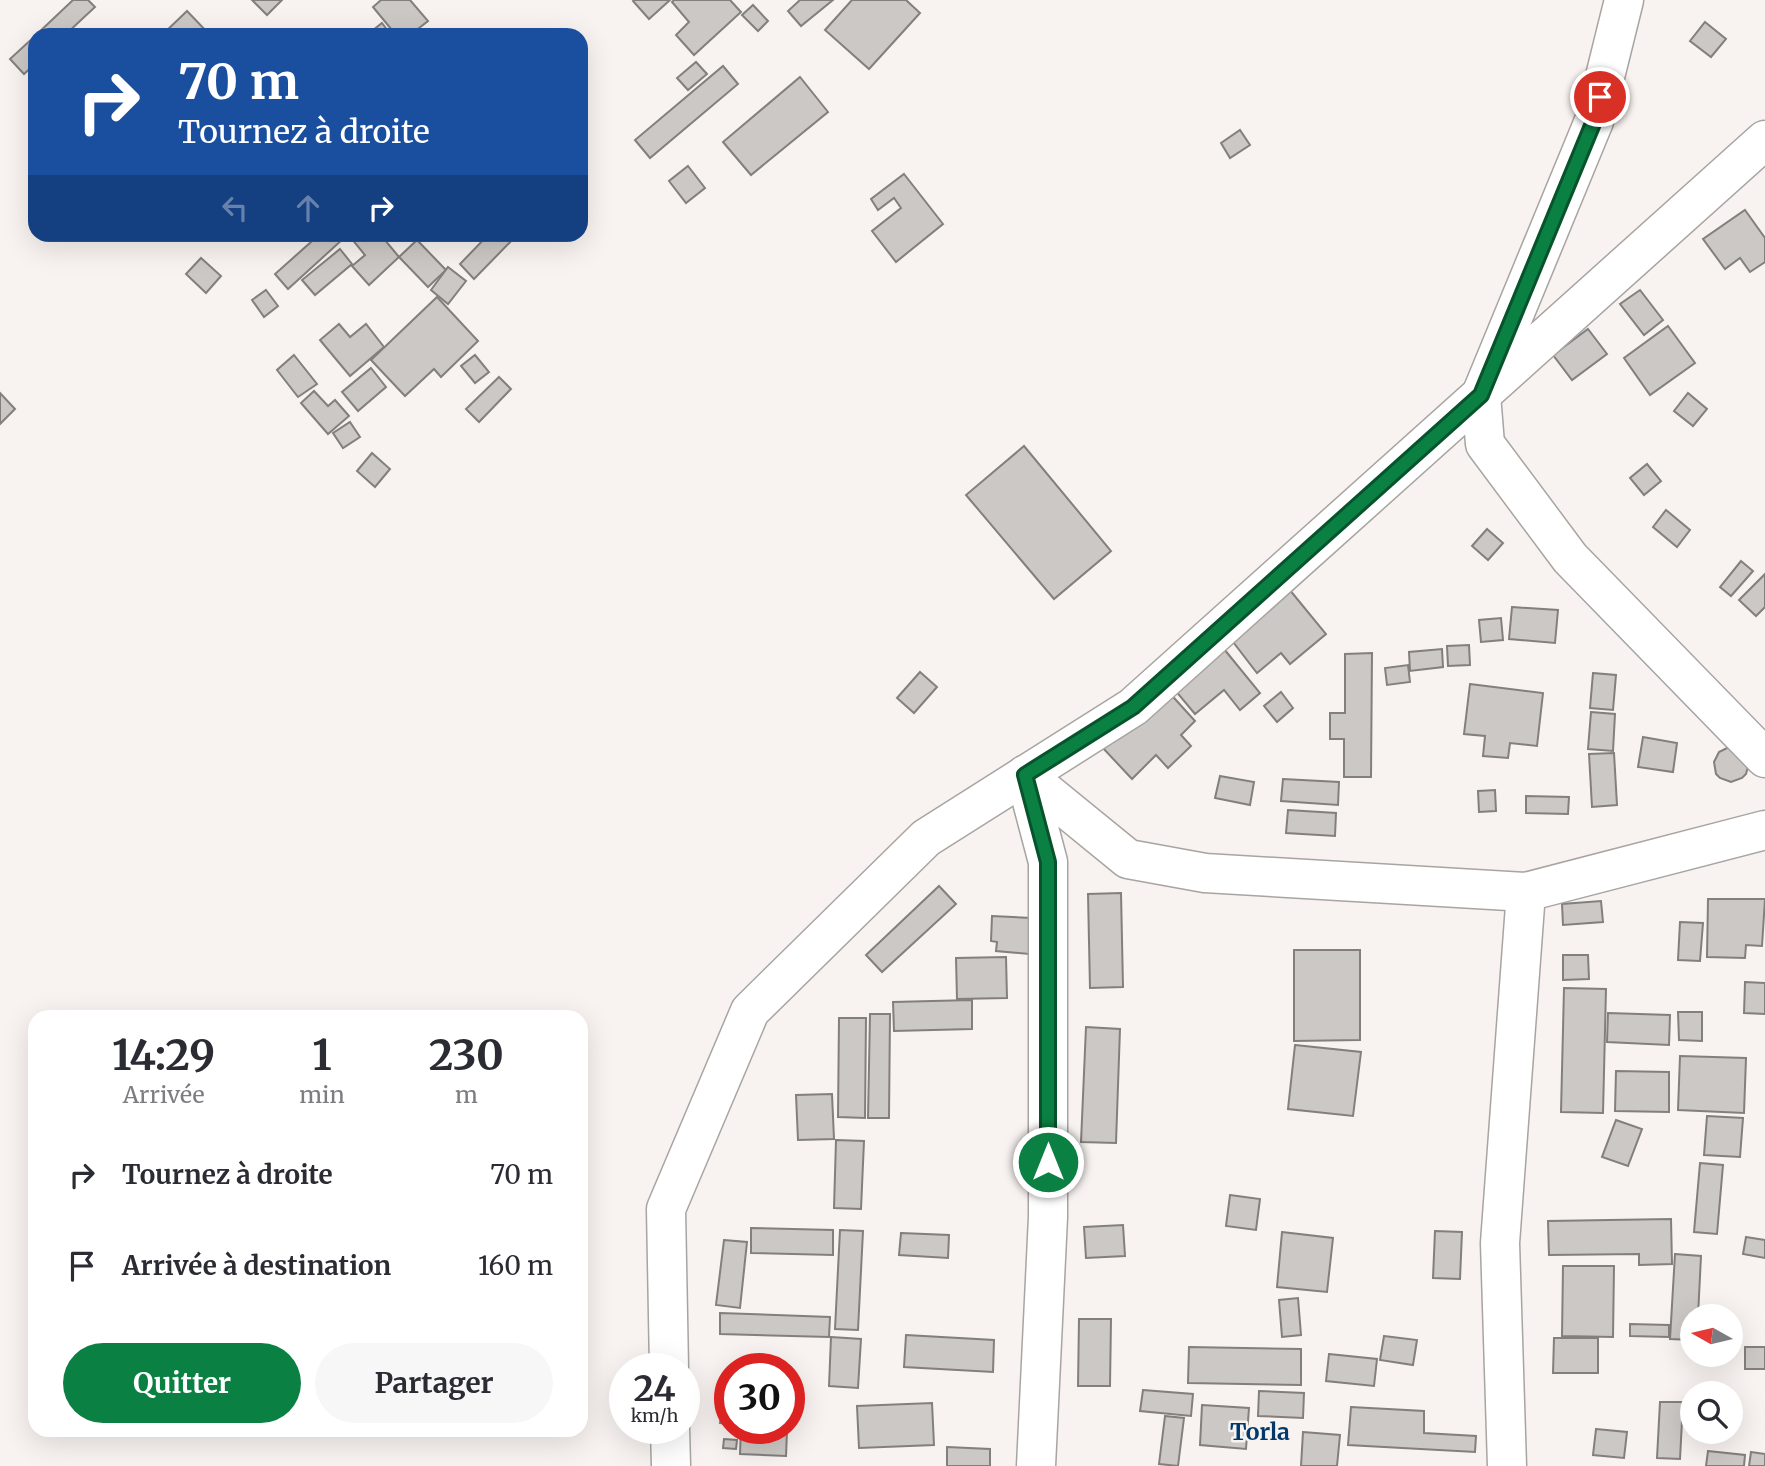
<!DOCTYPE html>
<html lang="fr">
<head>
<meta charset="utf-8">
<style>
	:root { --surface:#fff; --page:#f7f7f7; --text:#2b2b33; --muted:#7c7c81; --accent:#0b8043 }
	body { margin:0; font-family:Merriweather,serif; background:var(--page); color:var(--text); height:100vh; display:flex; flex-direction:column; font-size:26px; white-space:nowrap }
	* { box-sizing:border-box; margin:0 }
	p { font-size:23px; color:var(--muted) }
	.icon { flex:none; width:38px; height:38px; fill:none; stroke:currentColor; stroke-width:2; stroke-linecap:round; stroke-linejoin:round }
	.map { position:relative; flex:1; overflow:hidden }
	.side { position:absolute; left:28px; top:1010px; width:560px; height:427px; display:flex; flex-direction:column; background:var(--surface); border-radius:21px; box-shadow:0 7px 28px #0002 }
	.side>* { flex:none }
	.banner { position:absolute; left:28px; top:28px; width:560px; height:214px; border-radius:21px; box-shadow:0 7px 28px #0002; background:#1a4fa0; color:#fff; overflow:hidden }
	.needle { width:46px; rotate:278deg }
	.tools { position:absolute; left:1680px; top:1304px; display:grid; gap:14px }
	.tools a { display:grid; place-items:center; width:63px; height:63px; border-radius:50%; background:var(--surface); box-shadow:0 7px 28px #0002; font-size:35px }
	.speed { position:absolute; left:609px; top:1353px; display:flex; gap:14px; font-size:35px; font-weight:700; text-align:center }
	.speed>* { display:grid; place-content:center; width:91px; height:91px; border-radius:50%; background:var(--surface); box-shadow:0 7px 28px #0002; line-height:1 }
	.speed small { font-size:18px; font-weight:400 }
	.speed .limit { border:10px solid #d22; background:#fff; color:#111 }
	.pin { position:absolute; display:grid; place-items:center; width:60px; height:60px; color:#fff; margin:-30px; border:4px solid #fff; border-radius:50%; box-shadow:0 2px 7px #0007 }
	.me { position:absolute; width:77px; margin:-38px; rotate:0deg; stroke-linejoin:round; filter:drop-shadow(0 0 5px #0008) }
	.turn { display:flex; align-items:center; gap:24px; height:147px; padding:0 35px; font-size:32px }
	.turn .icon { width:91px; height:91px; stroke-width:2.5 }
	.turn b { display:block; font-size:49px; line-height:60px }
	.lanes { display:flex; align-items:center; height:66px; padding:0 35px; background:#0003; justify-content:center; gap:35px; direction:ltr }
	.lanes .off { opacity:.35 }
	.eta { display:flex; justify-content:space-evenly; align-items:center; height:119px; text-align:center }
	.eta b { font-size:42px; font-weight:700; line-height:49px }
	.primary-button { display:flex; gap:14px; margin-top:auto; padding:14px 35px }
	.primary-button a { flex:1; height:80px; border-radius:42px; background:var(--accent); color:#fff; font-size:28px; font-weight:700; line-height:80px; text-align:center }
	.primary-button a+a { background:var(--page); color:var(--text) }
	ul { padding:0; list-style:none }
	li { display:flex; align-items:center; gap:21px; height:91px; padding:0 35px }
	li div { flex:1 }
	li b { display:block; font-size:26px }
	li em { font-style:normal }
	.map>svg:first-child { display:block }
	.building { fill:#ccc8c5; stroke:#837f7c; stroke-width:2 }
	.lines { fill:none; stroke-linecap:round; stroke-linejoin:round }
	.street-casing { stroke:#a8a4a1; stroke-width:41 }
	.secondary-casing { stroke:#a8a4a1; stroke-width:41 }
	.street { stroke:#fff; stroke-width:38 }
	.secondary { stroke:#fff; stroke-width:38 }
	.route-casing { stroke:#07532c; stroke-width:18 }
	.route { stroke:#0b8043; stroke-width:12 }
	.labels { text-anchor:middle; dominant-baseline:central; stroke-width:5; stroke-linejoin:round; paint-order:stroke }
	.quarter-label { font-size:23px; font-weight:bold; fill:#03396a; stroke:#f8f3f0 }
</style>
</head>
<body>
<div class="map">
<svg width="1765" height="1466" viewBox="0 0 1765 1466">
	<rect width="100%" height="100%" fill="#f8f3f0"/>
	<g class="building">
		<polygon points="73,0 88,0 95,7 65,35 36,35"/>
		<polygon points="252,0 282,0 267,15"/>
		<polygon points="381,0 410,0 428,21 410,35 396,35 373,7"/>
		<polygon points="634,0 670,0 649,19 633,1"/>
		<polygon points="674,0 730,0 741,12 694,55 676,35 689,22 672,2"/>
		<polygon points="800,0 833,0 801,26 788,11"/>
		<polygon points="852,0 906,0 920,13 869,69 825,30"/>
		<polygon points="753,5 768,21 758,31 742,15"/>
		<polygon points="187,11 210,35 162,35"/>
		<polygon points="1705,22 1726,39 1711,57 1690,41"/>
		<polygon points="382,23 391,35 367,35"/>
		<polygon points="35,36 35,64 24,74 10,59"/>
		<polygon points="696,62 707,74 688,90 677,78"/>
		<polygon points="723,66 738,84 650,158 635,140"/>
		<polygon points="800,77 828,112 751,175 723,142"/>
		<polygon points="1240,130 1250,145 1230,158 1221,143"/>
		<polygon points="688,166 705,188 686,203 669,181"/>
		<polygon points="904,174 943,224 896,262 872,231 901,208 894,198 878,210 871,199"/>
		<polygon points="1745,210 1765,238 1765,262 1750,272 1740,258 1725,269 1703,239"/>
		<polygon points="320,234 339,234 343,239 288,289 275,274"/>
		<polygon points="354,234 380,234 399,257 369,285 352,266 365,255 351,238"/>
		<polygon points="489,234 518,234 474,279 460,264"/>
		<polygon points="417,240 446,270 428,287 399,257"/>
		<polygon points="340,249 352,264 315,295 302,280"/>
		<polygon points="201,258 221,276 206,293 186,274"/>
		<polygon points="448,267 466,281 448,304 431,290"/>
		<polygon points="266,290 278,306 264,317 252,300"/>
		<polygon points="1640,290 1663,320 1644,335 1620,304"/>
		<polygon points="437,297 478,341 441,377 434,369 405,396 371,360"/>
		<polygon points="339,324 350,337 366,324 384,347 350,376 320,340"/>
		<polygon points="1668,326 1695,363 1650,395 1624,358"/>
		<polygon points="1588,329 1607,354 1572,380 1553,355"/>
		<polygon points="294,355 317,384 298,397 277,370"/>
		<polygon points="475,355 489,372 475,383 461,366"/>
		<polygon points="371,368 386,387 358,411 342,392"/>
		<polygon points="499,377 511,389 479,422 466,409"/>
		<polygon points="314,391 328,406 335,400 349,416 328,434 301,403"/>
		<polygon points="0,393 15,409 0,424"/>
		<polygon points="1688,393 1707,409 1693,426 1674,411"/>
		<polygon points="350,422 360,437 343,448 333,433"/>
		<polygon points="1024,446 1111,551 1054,599 966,495"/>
		<polygon points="372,453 390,469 375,487 357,471"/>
		<polygon points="1647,464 1661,481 1644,495 1630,478"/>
		<polygon points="1666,510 1690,530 1677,547 1653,527"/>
		<polygon points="1487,529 1503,543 1488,560 1472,546"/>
		<polygon points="1741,561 1753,571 1731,596 1720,587"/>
		<polygon points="1765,574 1765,607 1756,616 1739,600"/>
		<polygon points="1289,589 1326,634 1290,664 1281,653 1257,673 1230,638"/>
		<polygon points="1512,607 1558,610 1555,643 1509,639"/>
		<polygon points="1501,618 1503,640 1481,642 1479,620"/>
		<polygon points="1469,645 1470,665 1448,666 1447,646"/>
		<polygon points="1224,649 1260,693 1240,710 1224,690 1195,714 1174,689"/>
		<polygon points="1442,649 1443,667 1410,671 1409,652"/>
		<polygon points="1372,653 1371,777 1344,777 1344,739 1330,739 1330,713 1345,713 1345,654"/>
		<polygon points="1408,665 1410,682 1387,685 1385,668"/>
		<polygon points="920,672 937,687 914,713 897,698"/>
		<polygon points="1593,673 1616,675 1613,710 1590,708"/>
		<polygon points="1470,684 1543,693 1537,746 1510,743 1508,758 1483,756 1485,736 1464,734"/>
		<polygon points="1165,688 1195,721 1181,735 1191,746 1168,768 1156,755 1132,779 1102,747"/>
		<polygon points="1281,692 1293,708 1277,722 1264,706"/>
		<polygon points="1591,712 1615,714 1613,751 1588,749"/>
		<polygon points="1643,737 1677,743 1673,772 1638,767"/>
		<polygon points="1729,747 1749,763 1746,774 1742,778 1731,782 1720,778 1716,774 1714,762 1719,752"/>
		<polygon points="1614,753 1617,805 1592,807 1589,754"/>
		<polygon points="1220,776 1254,782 1250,805 1215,798"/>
		<polygon points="1283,779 1339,782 1338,805 1281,801"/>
		<polygon points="1495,790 1496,811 1479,812 1478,791"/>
		<polygon points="1526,796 1569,797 1568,814 1526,813"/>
		<polygon points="1288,810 1336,813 1335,836 1286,833"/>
		<polygon points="939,886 956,904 882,972 866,955"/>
		<polygon points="1121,893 1123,987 1090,988 1088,894"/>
		<polygon points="1708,899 1765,899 1762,946 1746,945 1745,958 1707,957"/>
		<polygon points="1601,901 1603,922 1563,925 1562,904"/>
		<polygon points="992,916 1031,918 1029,954 996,951 997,942 991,941"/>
		<polygon points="1680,922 1703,923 1700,961 1678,960"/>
		<polygon points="1294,950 1360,950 1360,1040 1294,1041"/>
		<polygon points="1563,955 1588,955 1589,979 1563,980"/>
		<polygon points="1006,957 1007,998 957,999 956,958"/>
		<polygon points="1745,982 1765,983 1765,1014 1744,1013"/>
		<polygon points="1564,988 1606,989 1603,1113 1561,1112"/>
		<polygon points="972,1000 972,1029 894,1031 893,1002"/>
		<polygon points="1678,1012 1702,1012 1702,1041 1679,1040"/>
		<polygon points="1608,1013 1670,1015 1669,1045 1607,1042"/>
		<polygon points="870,1014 890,1014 889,1118 868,1118"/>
		<polygon points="839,1018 866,1018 865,1118 838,1117"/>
		<polygon points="1086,1027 1120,1029 1116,1143 1081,1142"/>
		<polygon points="1295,1045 1361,1052 1353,1116 1288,1109"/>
		<polygon points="1680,1056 1746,1058 1744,1113 1678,1110"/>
		<polygon points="1616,1071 1669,1072 1669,1112 1615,1111"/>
		<polygon points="832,1094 834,1139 798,1140 796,1095"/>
		<polygon points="1707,1116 1743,1118 1740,1157 1704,1155"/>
		<polygon points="1616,1120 1642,1129 1628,1166 1602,1157"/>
		<polygon points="836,1140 864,1141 861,1209 834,1208"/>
		<polygon points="1700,1163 1723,1165 1717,1234 1694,1232"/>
		<polygon points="1230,1195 1260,1199 1256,1230 1226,1226"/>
		<polygon points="1671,1219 1672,1264 1639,1265 1639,1254 1549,1255 1548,1221"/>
		<polygon points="1123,1225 1125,1256 1086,1258 1084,1227"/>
		<polygon points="751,1228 833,1230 833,1255 751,1253"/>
		<polygon points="840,1230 863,1231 858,1330 835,1329"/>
		<polygon points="1435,1231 1462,1232 1460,1279 1433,1278"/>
		<polygon points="1282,1232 1333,1238 1327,1292 1277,1287"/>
		<polygon points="901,1233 949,1235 948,1258 899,1255"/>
		<polygon points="1746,1237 1765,1240 1765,1258 1743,1254"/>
		<polygon points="724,1240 747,1242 740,1308 716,1305"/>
		<polygon points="1675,1254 1701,1256 1698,1316 1692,1316 1692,1340 1670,1339"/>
		<polygon points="1563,1266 1614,1266 1613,1337 1562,1336"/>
		<polygon points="1298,1298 1301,1335 1282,1337 1279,1300"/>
		<polygon points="720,1313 830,1317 829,1337 720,1334"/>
		<polygon points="1079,1319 1111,1319 1110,1386 1078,1386"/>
		<polygon points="1630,1324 1669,1325 1669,1337 1630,1336"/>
		<polygon points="906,1335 994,1340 993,1372 904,1367"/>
		<polygon points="1384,1336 1417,1340 1413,1365 1380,1360"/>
		<polygon points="831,1337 861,1339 858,1388 829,1386"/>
		<polygon points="1554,1338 1598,1338 1598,1373 1553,1373"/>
		<polygon points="1189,1347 1301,1349 1301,1385 1188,1383"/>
		<rect x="1745" y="1347" width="20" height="22"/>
		<polygon points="1329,1354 1377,1359 1374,1386 1326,1381"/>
		<polygon points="1143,1390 1193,1394 1191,1416 1140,1411"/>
		<polygon points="1259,1391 1304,1393 1303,1418 1258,1416"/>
		<polygon points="724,1399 730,1400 730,1425 720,1423"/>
		<polygon points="1660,1402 1683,1402 1680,1459 1657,1458"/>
		<polygon points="932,1403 934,1445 859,1448 857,1406"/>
		<polygon points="1202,1405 1249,1408 1246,1449 1200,1445"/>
		<polygon points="1351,1407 1424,1411 1424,1433 1476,1436 1475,1452 1348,1445"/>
		<polygon points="1165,1416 1184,1418 1178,1466 1159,1464"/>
		<polygon points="741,1428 787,1431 786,1456 740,1454"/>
		<polygon points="1596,1429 1627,1432 1624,1458 1593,1455"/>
		<polygon points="1303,1432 1340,1435 1337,1466 1301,1466"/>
		<polygon points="724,1439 737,1440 736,1449 723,1448"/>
		<polygon points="947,1447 990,1449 990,1466 947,1466"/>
		<polygon points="1708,1451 1745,1455 1744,1466 1706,1466"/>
		<polygon points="1751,1452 1765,1454 1765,1466 1749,1466"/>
	</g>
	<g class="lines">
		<defs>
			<g id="street">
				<polyline points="1481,395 1485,444 1570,558 1765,758"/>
				<polyline points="1025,775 1128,859 1205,873 1526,892 1765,830"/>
				<polyline points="1025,775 1048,862 1048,1217 1036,1466"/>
				<polyline points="669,1368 666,1209 750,1011 926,838 1133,707 1765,140"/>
				<polyline points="670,1428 671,1466"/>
				<polyline points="1507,1466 1500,1243 1526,892"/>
			</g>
			<polyline id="secondary" points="1481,395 1594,121 1624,0"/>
		</defs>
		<use href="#street" class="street-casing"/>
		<use href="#secondary" class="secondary-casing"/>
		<use href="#street" class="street"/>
		<use href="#secondary" class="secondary"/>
	</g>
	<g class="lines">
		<defs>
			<polyline id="route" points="1048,1162 1048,862 1025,775 1133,707 1481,395 1594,121 1600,97"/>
		</defs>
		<use href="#route" class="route-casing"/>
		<use href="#route" class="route"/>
	</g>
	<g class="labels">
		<g class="quarter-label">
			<text x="1260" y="1431">Torla</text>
		</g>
	</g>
</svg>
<div class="tools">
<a><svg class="needle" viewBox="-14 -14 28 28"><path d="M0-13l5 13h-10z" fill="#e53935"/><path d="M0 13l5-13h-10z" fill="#7c7c81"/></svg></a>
<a><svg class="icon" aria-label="search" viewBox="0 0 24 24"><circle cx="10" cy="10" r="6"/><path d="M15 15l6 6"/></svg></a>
</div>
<div class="speed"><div>24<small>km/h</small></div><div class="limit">30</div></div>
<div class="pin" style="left:1600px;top:97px;background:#d93025"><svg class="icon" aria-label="arrive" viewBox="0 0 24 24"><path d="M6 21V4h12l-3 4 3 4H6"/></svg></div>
<svg class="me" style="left:1048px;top:1162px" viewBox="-20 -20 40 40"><circle r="17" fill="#0b8043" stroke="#fff" stroke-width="3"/><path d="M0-11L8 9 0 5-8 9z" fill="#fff"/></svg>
<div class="banner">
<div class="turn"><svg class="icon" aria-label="right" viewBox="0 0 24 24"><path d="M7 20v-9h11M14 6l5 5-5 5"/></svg><div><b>70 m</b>Tournez à droite</div></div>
<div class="lanes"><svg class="icon off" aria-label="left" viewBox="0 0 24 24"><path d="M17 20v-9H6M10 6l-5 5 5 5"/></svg><svg class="icon off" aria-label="ahead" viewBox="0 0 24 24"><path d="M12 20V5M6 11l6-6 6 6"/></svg><svg class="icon" aria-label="right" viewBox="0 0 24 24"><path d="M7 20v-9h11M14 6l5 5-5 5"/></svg></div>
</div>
<section class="side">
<div class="eta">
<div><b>14:29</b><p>Arrivée</p></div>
<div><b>1</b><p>min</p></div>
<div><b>230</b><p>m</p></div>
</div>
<ul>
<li><svg class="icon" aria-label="right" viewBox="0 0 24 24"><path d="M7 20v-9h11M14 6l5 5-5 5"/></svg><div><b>Tournez à droite</b></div><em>70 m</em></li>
<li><svg class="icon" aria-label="arrive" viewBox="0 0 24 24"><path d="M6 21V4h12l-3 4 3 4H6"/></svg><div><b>Arrivée à destination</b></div><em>160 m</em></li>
</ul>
<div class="primary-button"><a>Quitter</a><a>Partager</a></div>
</section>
</div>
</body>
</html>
